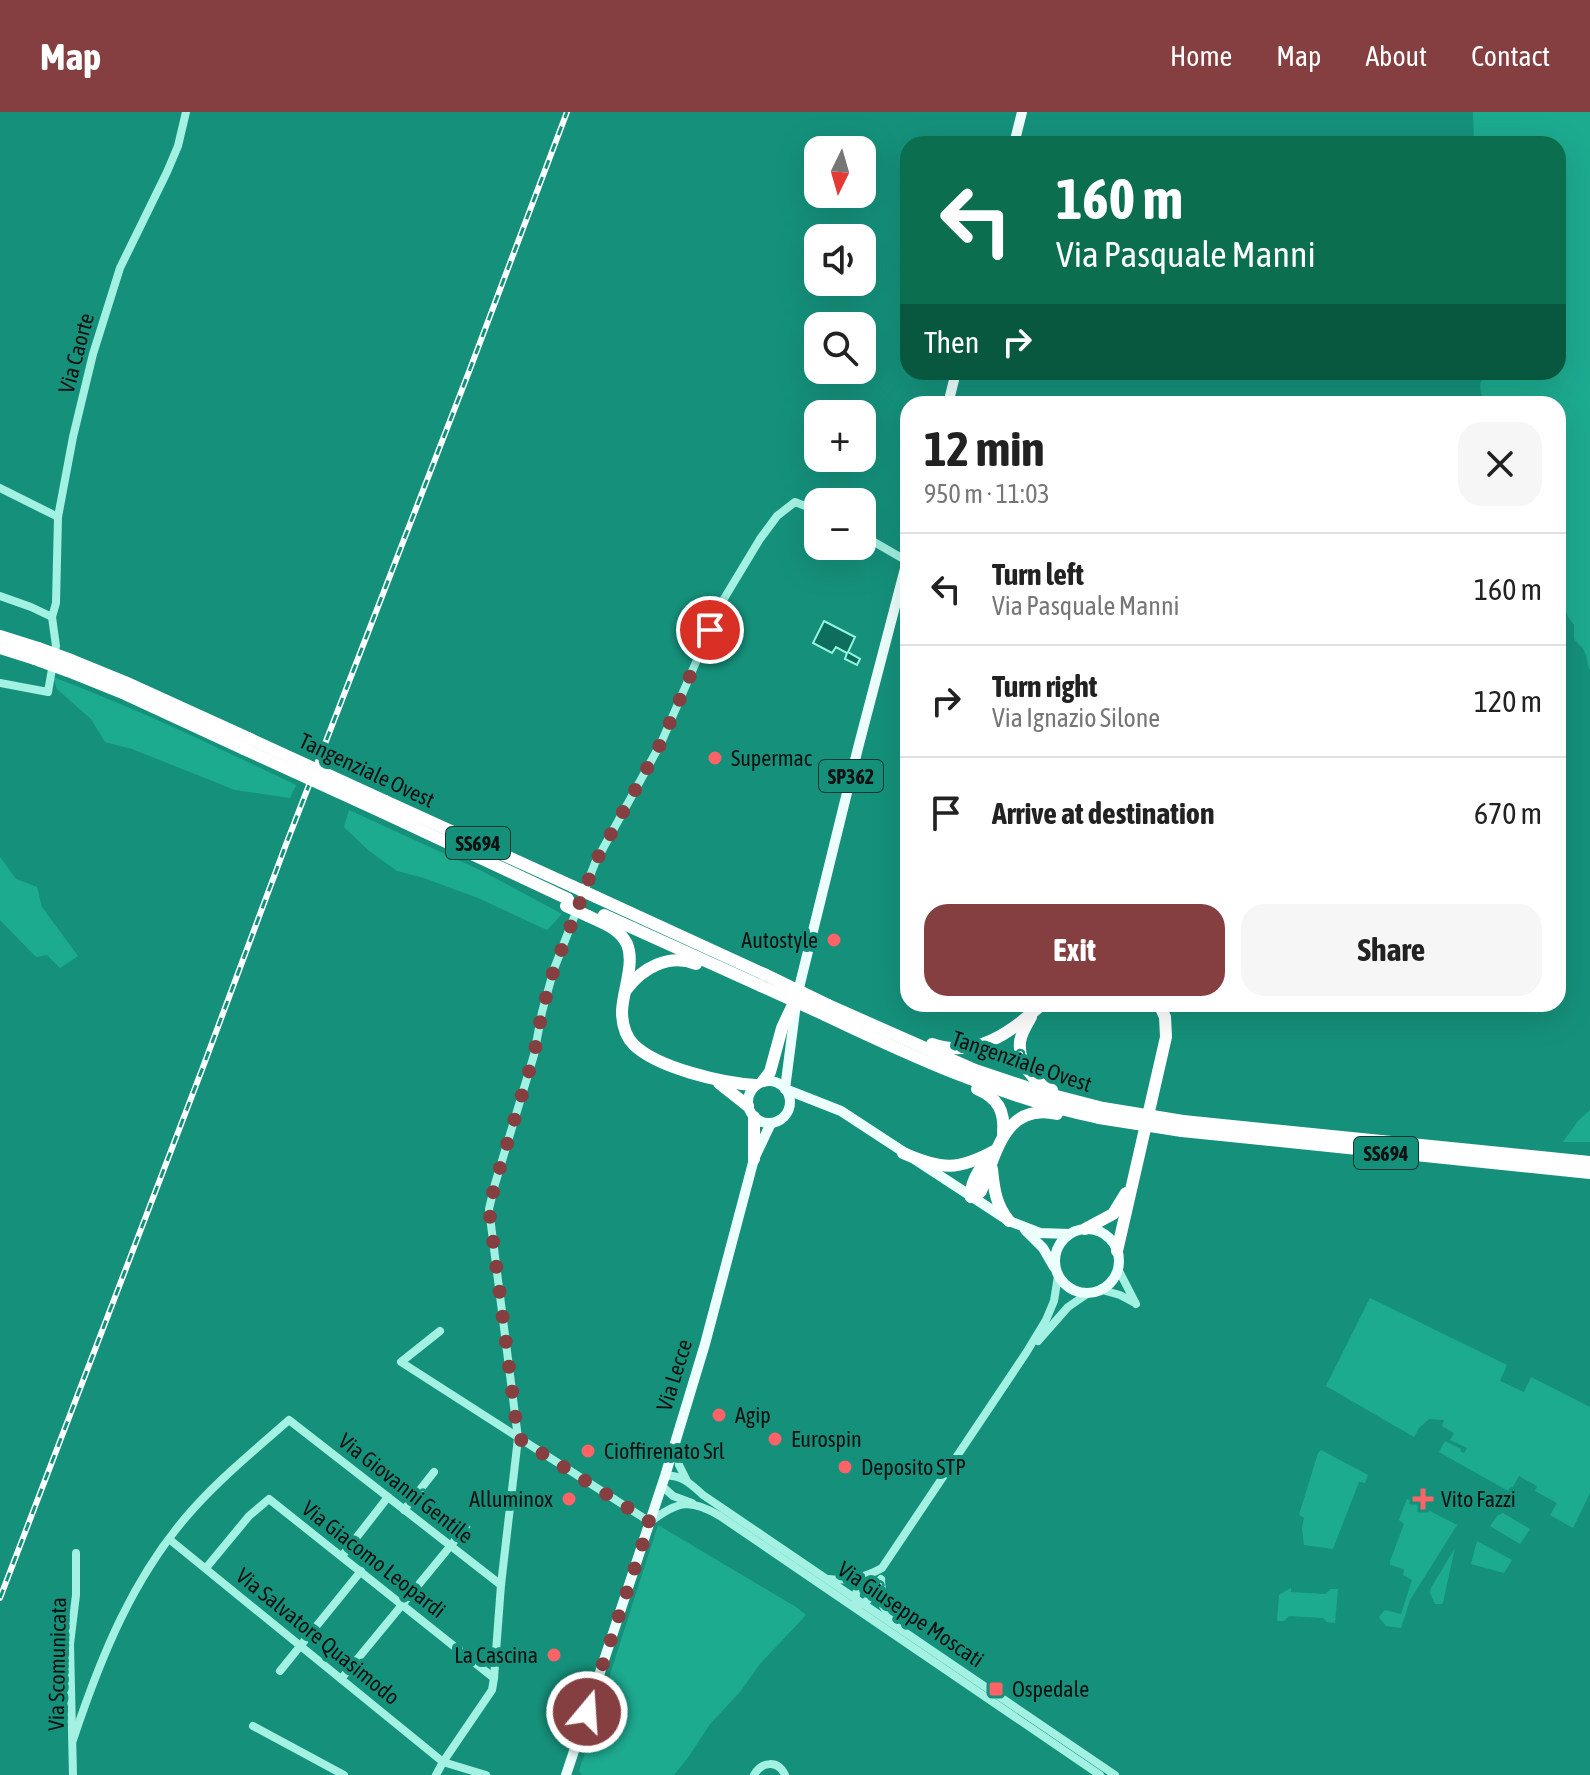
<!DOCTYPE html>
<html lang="en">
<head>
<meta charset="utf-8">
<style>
	:root { --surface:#fff; --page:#f6f6f6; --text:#222; --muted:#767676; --line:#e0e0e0; --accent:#853f41 }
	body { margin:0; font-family:"Asap Condensed",sans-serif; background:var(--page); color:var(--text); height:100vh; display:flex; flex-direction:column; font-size:30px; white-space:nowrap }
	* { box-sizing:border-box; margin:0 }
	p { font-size:26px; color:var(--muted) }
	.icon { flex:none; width:44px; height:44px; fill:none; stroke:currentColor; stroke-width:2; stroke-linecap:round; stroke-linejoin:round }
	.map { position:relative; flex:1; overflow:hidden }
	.drawer { position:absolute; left:900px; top:284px; width:666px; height:616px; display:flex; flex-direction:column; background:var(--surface); border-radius:24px; box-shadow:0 8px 32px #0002 }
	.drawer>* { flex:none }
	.top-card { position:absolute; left:900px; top:24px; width:666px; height:244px; border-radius:24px; box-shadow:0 8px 32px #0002; background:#0b6e4f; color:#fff; overflow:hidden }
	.needle { width:52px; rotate:185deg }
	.buttons { position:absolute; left:804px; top:24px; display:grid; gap:16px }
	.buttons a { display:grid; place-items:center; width:72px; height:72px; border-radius:16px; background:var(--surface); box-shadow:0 8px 32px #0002; font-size:40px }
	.pin { position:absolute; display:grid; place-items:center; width:68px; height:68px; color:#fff; margin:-34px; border:4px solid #fff; border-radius:50%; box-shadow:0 2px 8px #0007 }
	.me { position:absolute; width:88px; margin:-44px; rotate:18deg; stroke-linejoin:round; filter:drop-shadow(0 0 6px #0008) }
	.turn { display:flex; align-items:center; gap:28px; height:168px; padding:0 24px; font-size:36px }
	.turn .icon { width:104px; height:104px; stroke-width:2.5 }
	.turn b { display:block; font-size:56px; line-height:68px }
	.then { display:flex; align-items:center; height:76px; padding:0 24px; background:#0003; gap:16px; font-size:30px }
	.round { display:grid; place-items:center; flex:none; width:84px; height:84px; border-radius:24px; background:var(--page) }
	.headline { display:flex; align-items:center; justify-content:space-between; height:136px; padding:0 24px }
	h1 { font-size:48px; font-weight:700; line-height:60px }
	.primary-button { display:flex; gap:16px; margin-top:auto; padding:16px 24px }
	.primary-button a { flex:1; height:92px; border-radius:24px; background:var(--accent); color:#fff; font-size:32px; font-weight:700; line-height:92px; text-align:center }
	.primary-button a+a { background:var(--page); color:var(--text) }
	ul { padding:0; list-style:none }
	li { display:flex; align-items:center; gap:24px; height:112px; padding:0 24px; border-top:2px solid var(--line) }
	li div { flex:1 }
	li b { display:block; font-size:30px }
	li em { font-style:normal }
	header { display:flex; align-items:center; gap:48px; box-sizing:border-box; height:112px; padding:0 40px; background:var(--accent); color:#fff }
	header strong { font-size:38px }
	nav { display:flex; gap:44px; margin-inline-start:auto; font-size:28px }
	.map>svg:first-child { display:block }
	.green { fill:#1dab90 }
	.water { fill:#0d6e5d; stroke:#94f4e0; stroke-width:2 }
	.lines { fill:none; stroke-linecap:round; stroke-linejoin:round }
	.minor { stroke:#a2f1e2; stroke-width:8 }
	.major { stroke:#ecfffd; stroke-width:10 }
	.highway { stroke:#fff; stroke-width:12 }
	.rail-casing { stroke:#fff; stroke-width:6 }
	.rail { stroke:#15917b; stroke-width:3; stroke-dasharray:9; stroke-linecap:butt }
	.highway-bridge { stroke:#fff; stroke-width:12 }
	.route { stroke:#853f41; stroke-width:14; stroke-dasharray:0 25.2 }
	.poi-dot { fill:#ff6267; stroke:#15917b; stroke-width:3 }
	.labels { text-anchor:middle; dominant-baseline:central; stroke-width:8; stroke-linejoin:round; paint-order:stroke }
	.shield { fill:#15917b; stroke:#123731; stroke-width:2 }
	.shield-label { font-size:20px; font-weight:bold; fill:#111 }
	.street-label { font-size:22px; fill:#111; stroke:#15917b }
	.poi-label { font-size:22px; fill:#111; stroke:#15917b; text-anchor:start }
</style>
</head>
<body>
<header>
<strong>Map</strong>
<nav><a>Home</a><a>Map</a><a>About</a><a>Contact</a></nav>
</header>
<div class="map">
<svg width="1590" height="1663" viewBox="0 0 1590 1663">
	<rect width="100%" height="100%" fill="#15917b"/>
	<g class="green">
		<path d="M1473,0h117v558c-3,-5 -2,-9 -4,-15 -2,-7 -8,-11 -12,-16v-14l-6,-8 -2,-7v-5l-8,-19v-182h-74c-4,-12 -7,-23 4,-32h70v-228h-84z"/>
		<path d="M53,565c83,31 163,70 243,108l-6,13 -55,-8 -103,-41 -27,-7 -14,-23 -34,-30z"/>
		<polygon points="349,698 484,760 562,802 547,818 478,786 424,766 397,759 368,738 344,715"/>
		<polygon points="0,745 16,767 37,775 42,795 78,844 60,856 47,843 36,845 0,808"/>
		<polygon points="1590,998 1590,1030 1563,1030 1578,1009"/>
		<polygon points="1370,1186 1507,1253 1500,1269 1524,1280 1531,1265 1590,1295 1590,1381 1573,1416 1550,1403 1557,1391 1535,1379 1537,1374 1519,1364 1510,1380 1439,1340 1445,1329 1461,1337 1460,1339 1464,1341 1467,1336 1450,1328 1454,1321 1442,1314 1444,1308 1429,1307 1419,1316 1414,1325 1326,1274"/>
		<polygon points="1321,1338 1368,1363 1365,1371 1359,1370 1333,1437 1304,1433 1302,1416 1304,1406 1299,1403 1318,1341"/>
		<polygon points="1407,1387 1457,1413 1410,1488 1401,1516 1386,1514 1379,1505 1385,1498 1401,1502 1412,1468 1403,1463 1404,1457 1390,1453 1390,1449 1404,1412 1399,1408"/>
		<polygon points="1503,1401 1530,1417 1520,1432 1490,1414 1497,1404"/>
		<polygon points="658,1413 796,1495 806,1503 760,1552 740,1580 710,1612 689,1644 674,1663 582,1663 579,1659"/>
		<polygon points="1477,1429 1512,1448 1504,1461 1471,1452"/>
		<polygon points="1455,1436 1443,1490 1442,1492 1435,1492 1430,1481 1431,1476"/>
		<polygon points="1291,1476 1291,1480 1325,1482 1331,1477 1338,1477 1335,1511 1327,1510 1323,1506 1289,1504 1284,1509 1277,1509 1279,1483"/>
	</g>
	<polygon class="water" points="824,509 855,525 848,540 860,547 857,553 845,547 847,541 836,535 832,541 813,531"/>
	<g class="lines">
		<g class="minor">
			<polyline points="0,376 58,405"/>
			<polyline points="862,423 907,449"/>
			<polyline points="0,484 31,495 52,505 56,534 48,580 0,571"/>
			<polyline points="52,505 56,491 58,405 73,325 93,242 120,156 167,60 178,34 186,0"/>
			<polyline points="1118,1157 1136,1192"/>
			<polyline points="1102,1178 1120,1183 1135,1191"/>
			<path d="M440,1219l-39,31 249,160c28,-21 40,-24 70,-6l380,259"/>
			<polyline points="1038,1229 1068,1195 1087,1182"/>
			<polyline points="676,1332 679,1353 687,1369"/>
			<path d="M665,1364c16,-2 27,9 38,19l412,280"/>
			<polyline points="662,1374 673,1384 692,1391"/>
			<polyline points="404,1398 434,1360"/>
			<polyline points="169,1427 443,1650 486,1663"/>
			<polyline points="342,1444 388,1385"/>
			<polyline points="206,1456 249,1404 269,1387 494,1566"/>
			<polyline points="868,1464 856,1481 855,1495 867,1489 881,1467"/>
			<path d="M828,1467c21,2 36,-1 54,-11l144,-215 20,-33 8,-19 4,-25"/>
			<polyline points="881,1468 883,1494 892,1508"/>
			<polyline points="280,1559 361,1459"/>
			<polyline points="341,1567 466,1415"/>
			<polyline points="253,1614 344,1663"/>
			<path d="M73,1628c28,-84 61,-166 121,-232 29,-32 63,-60 95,-88l212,165"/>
			<polyline points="73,1663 70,1532 76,1483 76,1441"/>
			<polyline points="436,1663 443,1650 492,1578 494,1566 501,1473 518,1326 489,1097 495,1072 534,943 542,900 554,857 595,751 661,631 722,490 760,427 777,404 795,390 818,399"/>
			<path d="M754,1663c8,-14 24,-15 31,0"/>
		</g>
		<g class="major">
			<polyline points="1014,32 1022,0"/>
			<polyline points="948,292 956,260"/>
			<polyline points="908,445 858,636 797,884 785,977 841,999 1009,1109 1040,1121 1069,1122"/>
			<circle cx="769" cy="990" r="21"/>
			<circle cx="1087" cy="1149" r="32"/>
			<polyline points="1025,1118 1043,1136 1054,1155"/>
			<polyline points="566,1663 665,1364 705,1232 754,1047 771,1011"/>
		</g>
		<g class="highway">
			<polyline points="0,524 38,536"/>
			<polyline points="0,536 35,547"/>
			<polyline points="71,548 125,570 248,626"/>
			<polyline points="68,559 125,582 244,637"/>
			<polyline points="385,689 572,774"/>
			<polyline points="382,700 568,787"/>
			<polyline points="596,785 764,862"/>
			<polyline points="604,803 761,874"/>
			<path d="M588,804c15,7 31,12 39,28 8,19 -4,46 -5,67 0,12 3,25 12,34 24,23 88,38 121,40"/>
			<path d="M626,878c16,-22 43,-37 70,-26"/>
			<polyline points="828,893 975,958 1041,980 1103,996"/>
			<path d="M825,903c88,42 178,83 274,103"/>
			<path d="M1031,905c-4,7 -10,16 -11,25 -2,21 13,40 32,48"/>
			<path d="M932,932c43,15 80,-12 110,-40"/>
			<polyline points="763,969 770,960 782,916 797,884"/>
			<polyline points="719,971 748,994"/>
			<path d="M977,977c21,9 28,22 26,44"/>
			<polyline points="754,1005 754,1047"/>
			<polyline points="1183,1009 1590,1050"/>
			<polyline points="1182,1019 1590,1061"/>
			<path d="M903,1041c39,17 55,18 93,-3"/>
			<path d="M992,1057c2,21 4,36 17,52"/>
			<path d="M971,1085l6,-2 4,-4c15,-36 23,-89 76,-77"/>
			<path d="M971,1085c-1,-15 10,-31 20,-42"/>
			<polyline points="1085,1117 1113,1102 1126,1081"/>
			<polyline points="1117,1139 1166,925 1165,905 1159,892"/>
		</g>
		<defs>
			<polyline id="rail" points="0,1486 203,955 285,735 470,257 567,0"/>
		</defs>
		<use href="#rail" class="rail-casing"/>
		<use href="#rail" class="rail"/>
		<g class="highway-bridge">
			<polyline points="38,536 71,548"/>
			<polyline points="35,547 68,559"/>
			<polyline points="248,626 385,689"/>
			<polyline points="244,637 382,700"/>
			<polyline points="572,774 596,785"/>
			<polyline points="566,794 588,804"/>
			<polyline points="764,862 828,893"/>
			<polyline points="761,874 825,903"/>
			<polyline points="1103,996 1183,1009"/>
			<polyline points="1099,1006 1182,1019"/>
		</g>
	</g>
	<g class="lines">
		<polyline class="route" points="587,1600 650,1410 518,1326 489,1097 495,1072 534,943 542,900 554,857 596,749 661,631 710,518"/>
	</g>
	<g class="poi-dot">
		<circle cx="715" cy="646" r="8"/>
		<circle cx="834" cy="828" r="8"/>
		<circle cx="719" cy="1303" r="8"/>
		<circle cx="775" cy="1327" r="8"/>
		<circle cx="588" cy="1339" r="8"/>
		<circle cx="845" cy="1355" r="8"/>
		<circle cx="569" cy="1387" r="8"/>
		<path d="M1419 1375h8v8h8v8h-8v8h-8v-8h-8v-8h8z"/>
		<circle cx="554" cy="1543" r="8"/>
		<rect x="988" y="1569" width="16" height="16" rx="4"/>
	</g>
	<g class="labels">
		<g class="shield">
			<rect x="819" y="648" width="64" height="32" rx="6"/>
			<rect x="446" y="715" width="64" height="32" rx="6"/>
			<rect x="1354" y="1025" width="64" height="32" rx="6"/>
		</g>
		<g class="shield-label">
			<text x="851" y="664">SP362</text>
			<text x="478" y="731">SS694</text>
			<text x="1386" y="1041">SS694</text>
		</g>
		<g class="street-label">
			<text transform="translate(76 241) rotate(-75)">Via Caorte</text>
			<text transform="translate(367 658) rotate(25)">Tangenziale Ovest</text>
			<text transform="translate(1022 949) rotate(19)">Tangenziale Ovest</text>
			<text transform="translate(674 1263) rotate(-73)">Via Lecce</text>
			<text transform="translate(406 1376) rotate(38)">Via Giovanni Gentile</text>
			<text transform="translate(374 1447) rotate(38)">Via Giacomo Leopardi</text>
			<text transform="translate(911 1502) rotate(34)">Via Giuseppe Moscati</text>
			<text transform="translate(318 1524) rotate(39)">Via Salvatore Quasimodo</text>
			<text transform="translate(57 1552) rotate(-89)">Via Scomunicata</text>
		</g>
		<g class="poi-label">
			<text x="731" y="646">Supermac</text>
			<text x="818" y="828" text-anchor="end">Autostyle</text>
			<text x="735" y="1303">Agip</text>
			<text x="791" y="1327">Eurospin</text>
			<text x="604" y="1339">Cioffirenato Srl</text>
			<text x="861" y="1355">Deposito STP</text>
			<text x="553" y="1387" text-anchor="end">Alluminox</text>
			<text x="1441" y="1387">Vito Fazzi</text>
			<text x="538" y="1543" text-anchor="end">La Cascina</text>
			<text x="1012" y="1577">Ospedale</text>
		</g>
	</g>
</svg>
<div class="buttons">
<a><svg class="needle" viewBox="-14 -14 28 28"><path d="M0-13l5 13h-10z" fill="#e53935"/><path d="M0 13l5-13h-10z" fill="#767676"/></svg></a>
<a><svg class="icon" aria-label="sound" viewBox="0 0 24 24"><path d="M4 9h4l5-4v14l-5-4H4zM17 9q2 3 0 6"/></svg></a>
<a><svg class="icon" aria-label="search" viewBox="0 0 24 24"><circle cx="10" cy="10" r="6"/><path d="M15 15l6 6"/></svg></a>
<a>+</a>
<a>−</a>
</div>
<div class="pin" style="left:710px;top:518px;background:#d93025"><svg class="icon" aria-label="arrive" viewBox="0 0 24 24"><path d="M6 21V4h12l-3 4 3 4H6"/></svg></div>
<svg class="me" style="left:587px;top:1600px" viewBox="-20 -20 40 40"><circle r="17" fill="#853f41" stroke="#fff" stroke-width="3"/><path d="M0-11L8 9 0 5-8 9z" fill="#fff"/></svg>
<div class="top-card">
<div class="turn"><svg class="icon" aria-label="left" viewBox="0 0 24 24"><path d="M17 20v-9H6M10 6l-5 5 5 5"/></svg><div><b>160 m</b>Via Pasquale Manni</div></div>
<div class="then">Then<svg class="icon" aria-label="right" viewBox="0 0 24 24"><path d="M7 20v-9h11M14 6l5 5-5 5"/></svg></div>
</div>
<section class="drawer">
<div class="headline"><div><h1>12 min</h1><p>950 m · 11:03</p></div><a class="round"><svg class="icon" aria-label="close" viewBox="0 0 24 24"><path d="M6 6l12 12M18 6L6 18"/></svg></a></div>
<ul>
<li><svg class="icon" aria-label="left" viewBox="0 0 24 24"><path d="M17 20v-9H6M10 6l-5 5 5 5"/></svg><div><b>Turn left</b><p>Via Pasquale Manni</p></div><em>160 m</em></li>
<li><svg class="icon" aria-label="right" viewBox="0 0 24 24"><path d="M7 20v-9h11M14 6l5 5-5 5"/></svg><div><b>Turn right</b><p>Via Ignazio Silone</p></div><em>120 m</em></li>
<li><svg class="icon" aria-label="arrive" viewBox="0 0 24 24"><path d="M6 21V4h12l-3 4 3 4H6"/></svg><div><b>Arrive at destination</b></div><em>670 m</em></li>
</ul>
<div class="primary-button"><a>Exit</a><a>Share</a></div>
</section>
</div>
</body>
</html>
